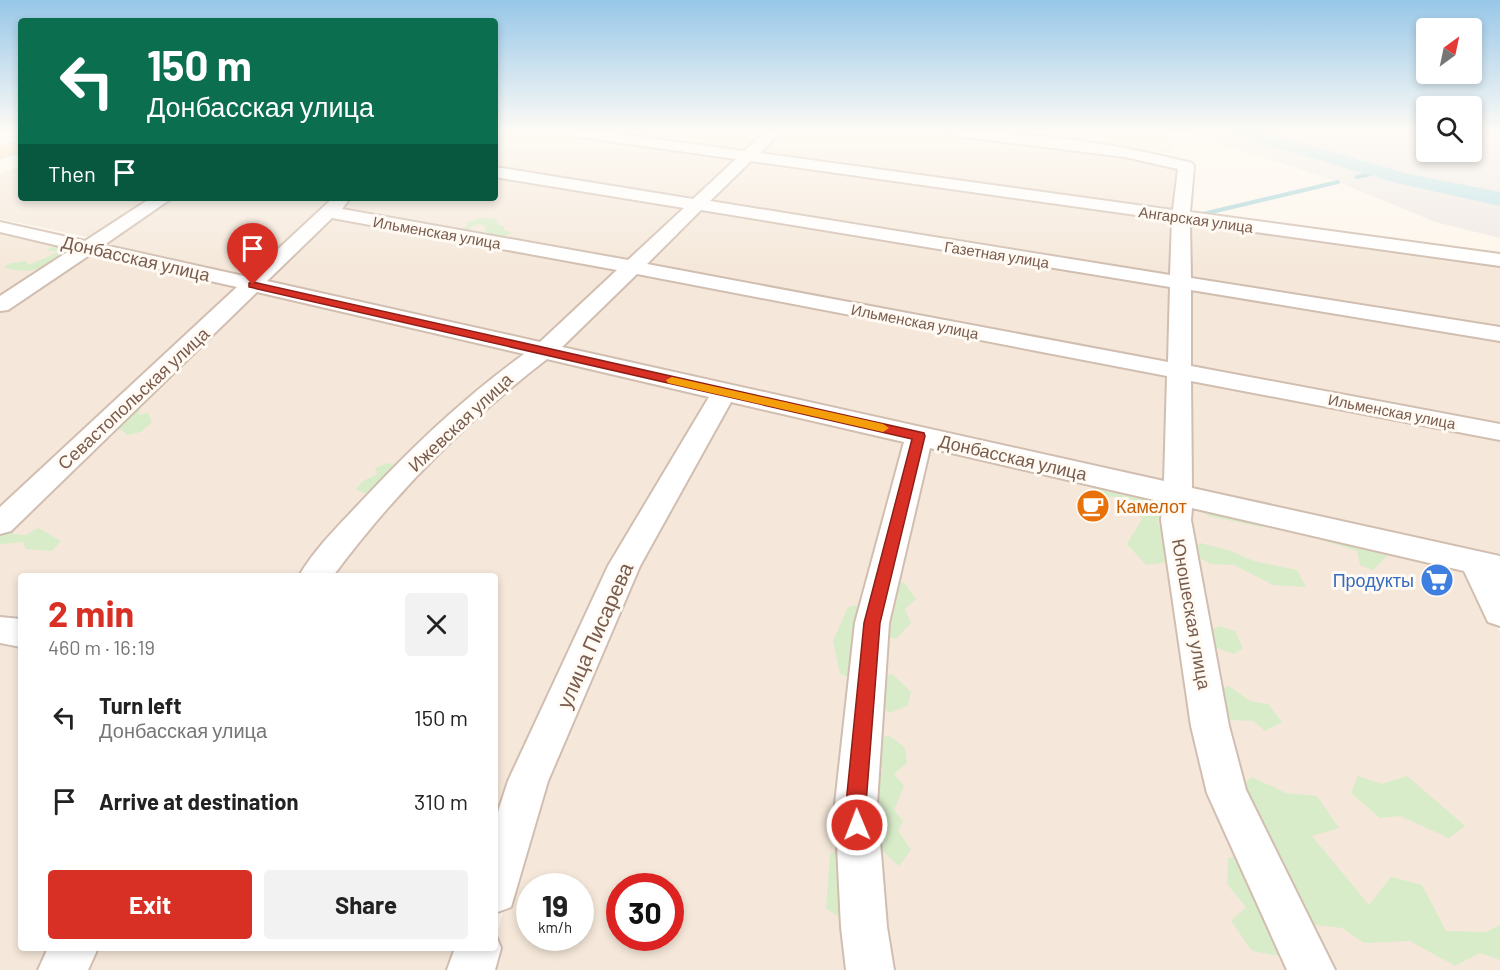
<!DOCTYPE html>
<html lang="en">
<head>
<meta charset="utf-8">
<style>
	:root { --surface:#fff; --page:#f2f2f2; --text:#222; --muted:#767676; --accent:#d93025 }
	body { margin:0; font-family:Barlow,sans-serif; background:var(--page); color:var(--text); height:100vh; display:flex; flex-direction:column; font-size:22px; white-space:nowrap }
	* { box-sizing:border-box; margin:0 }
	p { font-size:20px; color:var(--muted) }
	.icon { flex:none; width:33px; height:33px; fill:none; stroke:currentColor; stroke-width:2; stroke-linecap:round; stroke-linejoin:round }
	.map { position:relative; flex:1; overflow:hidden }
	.side { position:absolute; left:18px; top:573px; width:480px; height:378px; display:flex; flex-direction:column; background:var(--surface); border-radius:6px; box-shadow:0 3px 9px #0003 }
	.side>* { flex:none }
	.top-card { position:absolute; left:18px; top:18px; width:480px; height:183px; border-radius:6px; box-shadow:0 3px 9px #0003; background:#0b6e4f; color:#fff; overflow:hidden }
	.needle { width:39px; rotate:33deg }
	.controls { position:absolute; left:1416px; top:18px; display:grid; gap:12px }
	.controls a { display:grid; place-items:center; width:66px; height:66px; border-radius:6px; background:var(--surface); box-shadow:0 3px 9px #0003; font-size:30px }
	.speed { position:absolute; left:516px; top:873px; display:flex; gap:12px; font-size:30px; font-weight:700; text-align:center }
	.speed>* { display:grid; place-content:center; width:78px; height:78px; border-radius:50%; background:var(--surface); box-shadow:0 3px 9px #0003; line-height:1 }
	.speed small { font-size:15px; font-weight:400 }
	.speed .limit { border:9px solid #d22; background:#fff; color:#111 }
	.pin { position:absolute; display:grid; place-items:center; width:51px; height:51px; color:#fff; margin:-62px -26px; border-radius:50% 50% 50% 0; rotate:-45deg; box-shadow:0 0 6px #0007 }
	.pin .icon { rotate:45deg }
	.me { position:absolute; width:66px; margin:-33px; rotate:359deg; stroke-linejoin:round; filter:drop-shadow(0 0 4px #0008) }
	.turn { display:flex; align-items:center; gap:21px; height:126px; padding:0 30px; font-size:27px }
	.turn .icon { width:78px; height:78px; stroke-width:2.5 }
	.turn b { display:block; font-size:42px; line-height:51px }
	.then { display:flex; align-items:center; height:57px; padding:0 30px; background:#0003; gap:12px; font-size:22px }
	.round { display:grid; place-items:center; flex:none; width:63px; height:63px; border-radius:6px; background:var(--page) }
	.overview { display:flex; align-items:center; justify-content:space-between; height:102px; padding:0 30px }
	h1 { font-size:36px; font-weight:700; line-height:45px; color:var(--accent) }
	.cta { display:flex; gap:12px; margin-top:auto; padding:12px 30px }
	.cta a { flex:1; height:69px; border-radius:6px; background:var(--accent); color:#fff; font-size:24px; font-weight:700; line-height:69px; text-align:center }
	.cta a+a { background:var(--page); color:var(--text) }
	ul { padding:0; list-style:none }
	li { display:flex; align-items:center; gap:18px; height:84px; padding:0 30px }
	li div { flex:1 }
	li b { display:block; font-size:22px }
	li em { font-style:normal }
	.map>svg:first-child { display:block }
	.residential { fill:#f5e8da; fill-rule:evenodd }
	.industrial { fill:#efe9e4 }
	.green { fill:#d8ecc9 }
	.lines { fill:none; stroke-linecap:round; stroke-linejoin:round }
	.stream { stroke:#a5d3da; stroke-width:4 }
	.river { fill:#bfe3e8; fill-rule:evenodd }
	.minor-casing { stroke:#d1beb0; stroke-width:4 }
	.major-casing { stroke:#dad1cd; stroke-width:3 }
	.minor { fill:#fff; fill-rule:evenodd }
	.major { fill:#fbd9a5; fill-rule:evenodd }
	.route { fill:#d93025; stroke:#8d1f18; stroke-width:1.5 }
	.slow { fill:#f59e0b }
	.labels { text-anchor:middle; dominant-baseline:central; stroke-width:6; stroke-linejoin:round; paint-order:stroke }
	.far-street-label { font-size:15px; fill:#7a5c4d; stroke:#fffaf3 }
	.street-label { font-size:18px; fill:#7a5c4d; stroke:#fffaf3 }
	.food-label { font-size:18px; fill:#c56008; stroke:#fffaf3; text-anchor:start }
	.shop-label { font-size:18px; fill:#366cbe; stroke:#fffaf3; text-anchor:end }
	.near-street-label { font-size:21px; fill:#7a5c4d; stroke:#fffaf3 }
</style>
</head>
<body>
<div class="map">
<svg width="1500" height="970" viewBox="0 0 1500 970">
	<rect width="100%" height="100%" fill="#fdf6ec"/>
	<g class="residential">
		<polygon points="495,132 562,132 737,156 741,159 698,201 495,171"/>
		<polygon points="582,132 770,132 749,153 744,154"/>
		<polygon points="778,132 949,132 1131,154 1179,168 1179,214 755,153"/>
		<polygon points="1060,132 1161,132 1170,139 1171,153 1057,141"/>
		<polygon points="749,159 1174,219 1177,279 708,203"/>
		<polygon points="21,166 21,198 160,198 98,239 0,219 0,174"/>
		<polygon points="495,174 690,205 632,262 340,212 349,198 495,198"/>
		<polygon points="167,198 340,198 253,279 99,245"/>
		<polygon points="699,209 1164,283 1175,289 1175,364 641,266"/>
		<polygon points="334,218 621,267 542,346 264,283 328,220"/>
		<polygon points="1186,222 1500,261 1500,331 1189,280"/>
		<polygon points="0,231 79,248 0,303"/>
		<polygon points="93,252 244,287 0,520 0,309"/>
		<polygon points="634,272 1168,371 1167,484 561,350 559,344"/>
		<polygon points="1190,287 1500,337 1500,429 1188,365"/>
		<polygon points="260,290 527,352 307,576 21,576 21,628 0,625 0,532 251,292"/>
		<polygon points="547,357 713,395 495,850 495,576 324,576 431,452"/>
		<polygon points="1189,379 1500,436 1500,561 1204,494 1191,484"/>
		<path d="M736,400l169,38 -40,178 -9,354h-369l53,-191 91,-212 94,-165zM530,886h50v52h-50zM620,886h50v52h-50z"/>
		<polygon points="934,445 1144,492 1168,510 1193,693 1300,970 889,970 868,804 879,625 921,449"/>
		<polygon points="1196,504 1469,566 1500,632 1500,970 1326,970 1242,793 1184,507"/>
		<polygon points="0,639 21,641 21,948 62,948 49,970 0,970"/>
		<polygon points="86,948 466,948 459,970 74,970"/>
	</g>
	<polygon class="industrial" points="1184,132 1426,132 1426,152 1472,152 1472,132 1500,132 1500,238 1435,222 1334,180"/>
	<g class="green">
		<path d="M1225,132c26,0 56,9 80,22l-26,-5z"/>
		<path d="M480,218l16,1 2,6 6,1v4l8,3c-10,4 -13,8 -25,4l4,-3 -7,-3 3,-4 -8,-3 -8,3 -2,4h-12l10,-5 -1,-3z"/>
		<path d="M52,247h17l-5,4 7,1c-29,16 -34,23 -67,16l4,-4 17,-3 4,4 29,-13 -12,-2z"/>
		<polygon points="131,408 141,408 138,415 148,413 152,422 141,432 127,435 122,430 110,429"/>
		<polygon points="387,463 401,466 396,473 382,476 385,484 378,492 364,493 356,489 363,481 377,474 375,468"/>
		<polygon points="1087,483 1152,498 1167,508 1157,522 1171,543 1169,562 1146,565 1127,544 1142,519 1130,506 1130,498 1103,496"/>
		<polygon points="1188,500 1374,538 1388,555 1373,570 1360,565 1357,551 1289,530 1277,523 1261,527 1208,516"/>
		<polygon points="18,523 13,534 26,535 38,528 61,541 52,551 26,549 23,542 0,544 0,530"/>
		<polygon points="1200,543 1228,550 1254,561 1297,570 1306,587 1273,585 1234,565 1210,564 1191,552"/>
		<polygon points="904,582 916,599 905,609 911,623 896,639 884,635 880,617 895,605 887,588"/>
		<polygon points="861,605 854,679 840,674 833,641 848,607"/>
		<polygon points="1219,626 1235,631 1243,648 1234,654 1214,647 1207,633"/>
		<polygon points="892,674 911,692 908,705 890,713 874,703 873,681"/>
		<polygon points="1229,686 1250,701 1268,704 1282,722 1265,731 1253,721 1231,720 1213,693"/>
		<polygon points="890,736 905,748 907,763 894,774 904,786 894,810 903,821 898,831 911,850 899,866 877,846 886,831 874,816 875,780 883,769 872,755 875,738"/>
		<polygon points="1358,776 1382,784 1407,776 1465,826 1449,838 1400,816 1380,818 1351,793"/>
		<polygon points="1252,777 1286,793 1317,796 1339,828 1312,836 1369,905 1391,877 1422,885 1446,931 1486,932 1500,925 1500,960 1480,953 1455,966 1410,941 1364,943 1342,928 1299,923 1279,956 1252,951 1231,921 1246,907 1227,884 1228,858 1263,853 1235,791"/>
		<polygon points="842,849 851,906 840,918 826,908 830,854"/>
	</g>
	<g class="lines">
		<g class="stream">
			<polyline points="1357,177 1379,172"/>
			<polyline points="1203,214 1338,182"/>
		</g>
		<polygon class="river" points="1235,132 1264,132 1408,174 1500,192 1500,206 1397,183 1237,136"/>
		<defs>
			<g id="minor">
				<path d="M565,132h39l140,19 21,-19h15l-20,21 413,57 5,-41 -53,-12 -170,-21 -7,-4c81,-1 165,11 244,31l2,3 -4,46 310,42v12l-310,-43 1,55 309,49v14l-309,-51v76l309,58v16l-309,-59 1,107 308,68v70l-12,-4 -24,-51 -272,-63 -1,12 38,206 17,64 89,180h-48l-80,-177 -16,-67 -30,-206 2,-18 -233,-54 -41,175 -12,181 10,123 7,43h-48l-5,-43 -6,-123 20,-181 49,-181 -173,-40 -91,164 -92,215 -37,126 -16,6v-92l13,-40 100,-215 101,-169 -162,-38c-81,62 -153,135 -214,217h-34c15,-26 38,-49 59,-71 53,-57 103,-105 166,-151l-267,-62 -246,239 -11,3v-27l237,-220 -146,-33 -83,56 -8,1v-15l72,-47 -72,-17v-10l85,19 66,-43h21l-68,47 144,32 85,-79h17l-8,11 286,51 56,-52 -189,-31v-10l198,32 43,-40 -164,-23zM751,161l421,59 -2,55 -460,-74zM701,210l469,77 -2,75 -521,-98zM332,218l285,52 -77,72 -273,-61zM637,274l530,102 -3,105 -602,-134z"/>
				<polygon points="0,617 21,619 21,647 0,643"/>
				<polygon points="495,933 501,948 495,970 447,970 455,948 495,948"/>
				<polygon points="48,948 98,948 88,970 38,970"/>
			</g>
			<polygon id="major" points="21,140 21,151 0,158 0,147"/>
		</defs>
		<use href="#minor" class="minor-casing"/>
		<use href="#major" class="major-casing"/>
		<use href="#minor" class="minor"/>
		<use href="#major" class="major"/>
	</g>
	<linearGradient id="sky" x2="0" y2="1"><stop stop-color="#97c7e8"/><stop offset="0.49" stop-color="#fefbf6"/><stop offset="1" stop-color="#fefbf6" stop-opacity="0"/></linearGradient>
	<rect width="1500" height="268" fill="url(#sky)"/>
	<polygon class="route" points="253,282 924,433 925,436 880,623 866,804 867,825 864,831 857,834 850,831 847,825 846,804 864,623 912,439 249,287 249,283"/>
	<polygon class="slow" points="672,377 883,424 889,428 883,432 668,383 666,380"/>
	<defs>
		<symbol id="cafe-disc" viewBox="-11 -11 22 22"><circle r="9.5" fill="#e8710a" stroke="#fffaf3"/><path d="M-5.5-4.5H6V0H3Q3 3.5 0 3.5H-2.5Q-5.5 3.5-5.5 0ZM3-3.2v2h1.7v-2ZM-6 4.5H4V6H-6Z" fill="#fff"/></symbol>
		<symbol id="supermarket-disc" viewBox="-11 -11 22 22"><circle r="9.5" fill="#3f7fe0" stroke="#fffaf3"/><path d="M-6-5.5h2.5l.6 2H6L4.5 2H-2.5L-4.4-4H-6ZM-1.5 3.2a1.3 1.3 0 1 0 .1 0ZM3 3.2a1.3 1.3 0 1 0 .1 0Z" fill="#fff"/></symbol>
	</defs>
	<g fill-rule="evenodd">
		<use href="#cafe-disc" x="1074" y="487" width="38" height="38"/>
		<use href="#supermarket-disc" x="1418" y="561" width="38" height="38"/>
	</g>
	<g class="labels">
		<g class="far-street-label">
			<text transform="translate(1196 219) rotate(8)">Ангарская улица</text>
			<text transform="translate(437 232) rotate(10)">Ильменская улица</text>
			<text transform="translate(997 254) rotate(9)">Газетная улица</text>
			<text transform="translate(915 321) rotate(11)">Ильменская улица</text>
			<text transform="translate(1392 411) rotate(11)">Ильменская улица</text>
		</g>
		<g class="street-label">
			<text transform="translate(136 258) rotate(13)">Донбасская улица</text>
			<text transform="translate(133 398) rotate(-43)">Севастопольская улица</text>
			<text transform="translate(460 422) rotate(-43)">Ижевская улица</text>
			<text transform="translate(1013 457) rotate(13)">Донбасская улица</text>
			<text transform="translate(1192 614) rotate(80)">Юношеская улица</text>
		</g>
		<g class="food-label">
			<text x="1116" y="506">Камелот</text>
		</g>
		<g class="shop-label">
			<text x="1414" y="580">Продукты</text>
		</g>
		<g class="near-street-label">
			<text transform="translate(594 635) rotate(-66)">улица Писарева</text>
		</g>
	</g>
</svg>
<div class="controls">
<a><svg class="needle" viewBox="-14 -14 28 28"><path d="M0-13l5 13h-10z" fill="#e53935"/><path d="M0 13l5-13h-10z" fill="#767676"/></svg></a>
<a><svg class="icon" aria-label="search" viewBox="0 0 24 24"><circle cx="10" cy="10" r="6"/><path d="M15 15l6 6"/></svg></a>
</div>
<div class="speed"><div>19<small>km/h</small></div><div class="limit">30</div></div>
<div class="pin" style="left:253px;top:285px;background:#d93025"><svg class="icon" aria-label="arrive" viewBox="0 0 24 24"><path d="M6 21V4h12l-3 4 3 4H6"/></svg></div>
<svg class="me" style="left:857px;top:825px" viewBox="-20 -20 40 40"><circle r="17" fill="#d93025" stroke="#fff" stroke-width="3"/><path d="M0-11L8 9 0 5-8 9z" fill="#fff"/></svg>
<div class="top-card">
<div class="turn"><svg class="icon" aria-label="left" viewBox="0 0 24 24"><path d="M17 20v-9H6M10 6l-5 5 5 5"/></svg><div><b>150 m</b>Донбасская улица</div></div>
<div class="then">Then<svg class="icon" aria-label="arrive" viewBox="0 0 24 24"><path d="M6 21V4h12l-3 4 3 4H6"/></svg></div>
</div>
<section class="side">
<div class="overview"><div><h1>2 min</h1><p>460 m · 16:19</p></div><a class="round"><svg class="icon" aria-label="close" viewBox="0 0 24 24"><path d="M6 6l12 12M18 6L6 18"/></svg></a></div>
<ul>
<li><svg class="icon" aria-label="left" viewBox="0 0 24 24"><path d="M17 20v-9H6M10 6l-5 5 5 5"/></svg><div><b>Turn left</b><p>Донбасская улица</p></div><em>150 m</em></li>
<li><svg class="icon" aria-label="arrive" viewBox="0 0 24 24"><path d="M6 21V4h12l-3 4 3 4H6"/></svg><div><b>Arrive at destination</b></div><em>310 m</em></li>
</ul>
<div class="cta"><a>Exit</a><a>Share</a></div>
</section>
</div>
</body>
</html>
